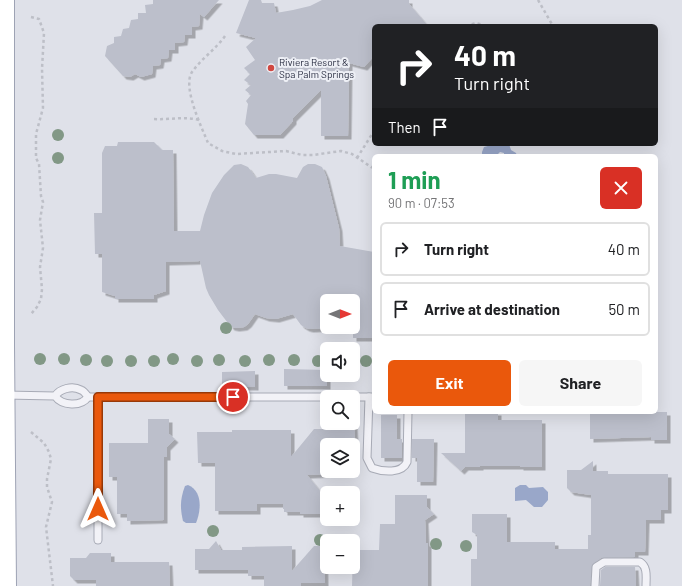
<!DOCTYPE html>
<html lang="en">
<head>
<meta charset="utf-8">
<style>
	:root { --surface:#fff; --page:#f6f6f6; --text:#202124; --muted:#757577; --line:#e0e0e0; --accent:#ea580c }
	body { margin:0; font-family:Barlow,sans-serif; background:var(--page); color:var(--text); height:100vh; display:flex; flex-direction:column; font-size:15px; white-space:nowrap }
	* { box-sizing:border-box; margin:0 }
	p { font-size:13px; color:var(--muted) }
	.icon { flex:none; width:22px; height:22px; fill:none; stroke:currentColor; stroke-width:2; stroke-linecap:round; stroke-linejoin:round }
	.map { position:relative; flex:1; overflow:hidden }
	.drawer { position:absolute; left:372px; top:154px; width:286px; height:260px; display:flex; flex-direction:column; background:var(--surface); border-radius:6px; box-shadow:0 4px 16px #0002 }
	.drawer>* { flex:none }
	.top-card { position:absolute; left:372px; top:24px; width:286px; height:122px; border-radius:6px; box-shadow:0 4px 16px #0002; background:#202124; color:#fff; overflow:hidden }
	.needle { width:26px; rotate:90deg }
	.buttons { position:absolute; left:320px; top:294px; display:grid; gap:8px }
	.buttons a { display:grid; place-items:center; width:40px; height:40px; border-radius:6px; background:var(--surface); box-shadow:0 4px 16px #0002; font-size:20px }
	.pin { position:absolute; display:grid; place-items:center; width:34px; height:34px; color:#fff; margin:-17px; border:2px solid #fff; border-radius:50%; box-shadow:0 1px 4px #0007 }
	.me { position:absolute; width:44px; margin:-22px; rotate:0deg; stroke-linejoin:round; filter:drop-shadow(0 0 3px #0008) }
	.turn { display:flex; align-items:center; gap:14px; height:84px; padding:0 16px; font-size:18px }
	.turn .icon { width:52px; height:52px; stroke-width:2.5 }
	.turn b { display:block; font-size:28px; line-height:34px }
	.then { display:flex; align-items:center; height:38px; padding:0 16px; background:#0003; gap:8px; font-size:15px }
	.round { display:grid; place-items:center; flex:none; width:42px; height:42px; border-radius:6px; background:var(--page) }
	.summary { display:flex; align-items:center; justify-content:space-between; height:68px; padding:0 16px }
	h1 { font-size:24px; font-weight:700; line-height:30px; color:#1e9e55 }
	.button { display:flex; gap:8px; margin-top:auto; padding:8px 16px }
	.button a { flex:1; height:46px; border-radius:6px; background:var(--accent); color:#fff; font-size:16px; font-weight:700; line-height:46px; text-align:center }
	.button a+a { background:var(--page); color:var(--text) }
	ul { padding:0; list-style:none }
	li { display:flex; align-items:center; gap:12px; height:54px; margin:0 8px 6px; padding:0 8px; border:2px solid var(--line); border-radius:6px }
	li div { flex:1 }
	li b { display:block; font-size:15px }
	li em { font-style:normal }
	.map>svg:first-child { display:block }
	.water { fill:#99a7c9 }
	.building { fill:#bcbfcb; filter:url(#shadow) }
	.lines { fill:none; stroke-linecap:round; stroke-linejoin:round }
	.service-casing { stroke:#a8abb6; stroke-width:9 }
	.primary-casing { stroke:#9ea3b4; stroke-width:24 }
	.path { stroke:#bdbfc7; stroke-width:2.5; stroke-dasharray:3 3; stroke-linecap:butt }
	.service { stroke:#f2f2f7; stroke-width:7 }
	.primary { stroke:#fff; stroke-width:22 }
	.tree { fill:#829886 }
	.route-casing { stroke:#983908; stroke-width:10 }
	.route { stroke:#ea580c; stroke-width:7 }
	.poi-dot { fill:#d04841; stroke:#eef0f6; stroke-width:1.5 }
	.labels { text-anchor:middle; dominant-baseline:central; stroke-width:4; stroke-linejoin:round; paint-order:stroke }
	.poi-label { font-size:10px; fill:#282c40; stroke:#eef0f6; text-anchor:start }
</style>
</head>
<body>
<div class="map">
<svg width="682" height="586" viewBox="0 0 682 586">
	<defs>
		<filter id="shadow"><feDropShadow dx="3.5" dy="3.5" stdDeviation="0" flood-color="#0004"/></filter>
	</defs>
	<rect width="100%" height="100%" fill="#dfe1e9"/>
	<g class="water">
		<polygon points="495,144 509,144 511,150 516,153 517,156 504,156 504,153 500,152 496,156 482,156 482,152 484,147"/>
		<path d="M188,485c15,6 13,26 8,38h-10l-3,-2c-3,-13 -3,-22 2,-35z"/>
		<polygon points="520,485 526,485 529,488 543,487 548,492 548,500 542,507 534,507 526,500 515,501 515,488"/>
	</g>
	<g class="building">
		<polygon points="153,0 219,0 204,17 200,14 199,26 192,27 192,35 185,35 184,42 175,43 175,50 169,50 168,58 161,59 160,65 153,66 152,74 141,77 135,74 130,77 123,76 105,56 107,46 114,43 114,37 121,36 123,29 129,28 131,20 138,19 138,13 146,13 145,5 153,4"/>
		<polygon points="249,0 261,0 262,3 274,3 276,13 293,10 310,6 322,0 409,0 409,4 428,26 374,26 374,56 364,67 349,63 348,136 321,136 321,90 293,118 293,121 280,135 254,135 245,124 248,104 246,101 251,95 245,90 251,85 244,80 250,74 244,68 255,60 246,47 256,38 236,33"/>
		<polygon points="118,142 154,142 162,150 173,150 174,231 200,231 204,215 212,193 224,175 234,165 241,164 248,167 256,178 269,174 276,174 297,178 303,167 308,164 315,164 322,167 326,176 339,228 340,246 374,252 374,338 353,338 353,301 327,301 327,328 310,329 306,328 301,325 293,314 276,319 266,318 255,314 248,324 244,327 236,328 231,327 218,310 209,295 206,288 200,261 166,262 166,291 154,295 154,299 115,299 115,296 102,292 102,254 95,254 94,213 102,213 102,153 105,146 117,146"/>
		<polygon points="284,369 327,370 327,386 284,386"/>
		<polygon points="255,371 255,387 222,386 222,372"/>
		<polygon points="465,412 498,412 498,420 542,420 542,467 520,467 520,466 480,466 480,467 465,467 461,471 441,453 465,453"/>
		<polygon points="590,412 667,412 667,440 651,440 651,437 590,439"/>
		<polygon points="381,415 397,415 397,439 402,439 402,458 381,458"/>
		<polygon points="148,419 169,419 169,434 175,439 167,447 167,457 164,457 164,520 127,521 127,514 117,514 117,477 109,477 109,443 148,443"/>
		<polygon points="338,423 354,423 355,445 327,445 327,474 307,475 324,496 324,514 300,514 300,512 284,512 284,509 283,509 283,504 257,504 257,511 215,511 215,463 198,463 197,432 232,432 232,430 291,430 291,457 314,429 338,429"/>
		<polygon points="412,439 434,439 433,482 417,482 417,458 412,458"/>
		<polygon points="593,461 593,471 608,471 608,474 668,474 668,510 661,510 661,520 646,520 645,552 635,552 635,557 601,558 592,565 590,586 471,586 471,559 477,559 477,535 472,532 472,514 507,514 507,542 555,542 555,549 588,549 588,535 591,535 591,495 571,492 567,488 567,470 581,470"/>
		<polygon points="395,495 427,495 427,507 434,514 425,520 426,543 428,543 428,586 352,586 353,550 379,550 380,524 395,524"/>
		<polygon points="216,541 221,550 242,550 242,547 292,546 292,571 314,546 324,546 325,583 301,583 301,586 264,586 264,576 248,576 248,570 195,570 195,549 209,549"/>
		<polygon points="90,553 111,553 111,562 169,562 170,586 96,586 96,580 74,580 70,576 70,558 86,558"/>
		<polygon points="605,567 635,567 636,586 600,586 601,570"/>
	</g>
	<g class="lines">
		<defs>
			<g id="service">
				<path d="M5,395l50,1c7,10 26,11 33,1 -2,-3 -4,-6 -7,-7 -9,-5 -21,-1 -26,6"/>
				<polyline points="88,397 374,397"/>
				<path d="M369,397l-2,61 5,10c11,4 30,6 35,-6l1,-50"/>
				<polyline points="98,540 98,397"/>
				<path d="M595,586l1,-19 8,-5h36c8,5 6,15 6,24"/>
			</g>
			<polyline id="primary" points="3,0 3,346 5,586"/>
		</defs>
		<use href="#service" class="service-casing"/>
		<use href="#primary" class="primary-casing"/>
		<g class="path">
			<polyline points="538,0 553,26"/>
			<polyline points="31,17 39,19 44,33 42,69 43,108 36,134 36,158 39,164 41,196 43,202 40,220 43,248 40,267 42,289 41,299 37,307 31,314"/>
			<polyline points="466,26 476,23 486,26"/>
			<path d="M225,36c-9,13 -24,23 -33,36 -10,15 10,56 16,71l14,8 14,3 50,-3 16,4h11l28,-4 11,3 19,13 3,1"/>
			<path d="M154,119c16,1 30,-3 45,1"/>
			<polyline points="357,158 374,131"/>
			<polyline points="31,432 44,443 49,452 51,459 47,479 47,487 52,502 46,527 53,586"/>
		</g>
		<use href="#service" class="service"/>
		<use href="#primary" class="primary"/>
	</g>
	<g class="tree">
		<circle cx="58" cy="135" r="6"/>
		<circle cx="58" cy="158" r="6"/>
		<circle cx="226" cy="328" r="6"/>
		<circle cx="40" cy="359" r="6"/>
		<circle cx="64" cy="359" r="6"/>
		<circle cx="173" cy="359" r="6"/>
		<circle cx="86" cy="360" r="6"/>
		<circle cx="219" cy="360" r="6"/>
		<circle cx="269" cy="360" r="6"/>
		<circle cx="294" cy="360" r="6"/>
		<circle cx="107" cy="361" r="6"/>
		<circle cx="131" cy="361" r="6"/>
		<circle cx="154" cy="361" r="6"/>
		<circle cx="197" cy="361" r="6"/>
		<circle cx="245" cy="361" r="6"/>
		<circle cx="318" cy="361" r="6"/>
		<circle cx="366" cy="361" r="6"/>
		<circle cx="213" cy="531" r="6"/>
		<circle cx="320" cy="540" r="6"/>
		<circle cx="436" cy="544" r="6"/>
		<circle cx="466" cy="546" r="6"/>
	</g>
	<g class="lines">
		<defs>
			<polyline id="route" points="98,509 98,397 233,397"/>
		</defs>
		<use href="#route" class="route-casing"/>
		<use href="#route" class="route"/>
	</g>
	<circle class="poi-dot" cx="271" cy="68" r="4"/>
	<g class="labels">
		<g class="poi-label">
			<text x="279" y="62">Riviera Resort &amp;<tspan x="279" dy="12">Spa Palm Springs</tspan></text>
		</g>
	</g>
</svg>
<div class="buttons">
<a><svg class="needle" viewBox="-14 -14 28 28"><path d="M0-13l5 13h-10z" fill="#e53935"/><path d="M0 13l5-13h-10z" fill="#757577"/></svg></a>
<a><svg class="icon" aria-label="sound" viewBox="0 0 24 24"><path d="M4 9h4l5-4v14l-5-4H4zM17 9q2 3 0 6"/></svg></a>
<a><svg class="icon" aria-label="search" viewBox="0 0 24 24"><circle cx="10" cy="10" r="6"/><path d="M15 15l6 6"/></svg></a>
<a><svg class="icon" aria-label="layers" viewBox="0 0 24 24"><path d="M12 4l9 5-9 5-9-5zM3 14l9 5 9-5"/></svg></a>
<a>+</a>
<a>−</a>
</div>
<div class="pin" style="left:233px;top:397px;background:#d93025"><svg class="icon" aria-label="arrive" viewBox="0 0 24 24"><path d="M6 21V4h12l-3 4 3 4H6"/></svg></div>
<svg class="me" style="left:98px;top:509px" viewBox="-20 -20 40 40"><path d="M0-17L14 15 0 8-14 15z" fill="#ea580c" stroke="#fff" stroke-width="4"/></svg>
<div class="top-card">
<div class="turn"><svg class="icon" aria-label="right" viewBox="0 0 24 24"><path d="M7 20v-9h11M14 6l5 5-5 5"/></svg><div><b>40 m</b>Turn right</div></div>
<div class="then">Then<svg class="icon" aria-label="arrive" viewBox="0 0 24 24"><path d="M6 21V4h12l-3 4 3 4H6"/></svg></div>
</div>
<section class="drawer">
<div class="summary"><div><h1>1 min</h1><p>90 m · 07:53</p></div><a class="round" style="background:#d93025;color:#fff"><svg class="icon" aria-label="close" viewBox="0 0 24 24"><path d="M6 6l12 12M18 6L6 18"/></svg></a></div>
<ul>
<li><svg class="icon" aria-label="right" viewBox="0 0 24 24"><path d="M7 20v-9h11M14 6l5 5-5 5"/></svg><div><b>Turn right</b></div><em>40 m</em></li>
<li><svg class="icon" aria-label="arrive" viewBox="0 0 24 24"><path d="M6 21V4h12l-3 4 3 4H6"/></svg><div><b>Arrive at destination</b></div><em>50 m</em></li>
</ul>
<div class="button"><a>Exit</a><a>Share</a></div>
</section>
</div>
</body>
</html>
